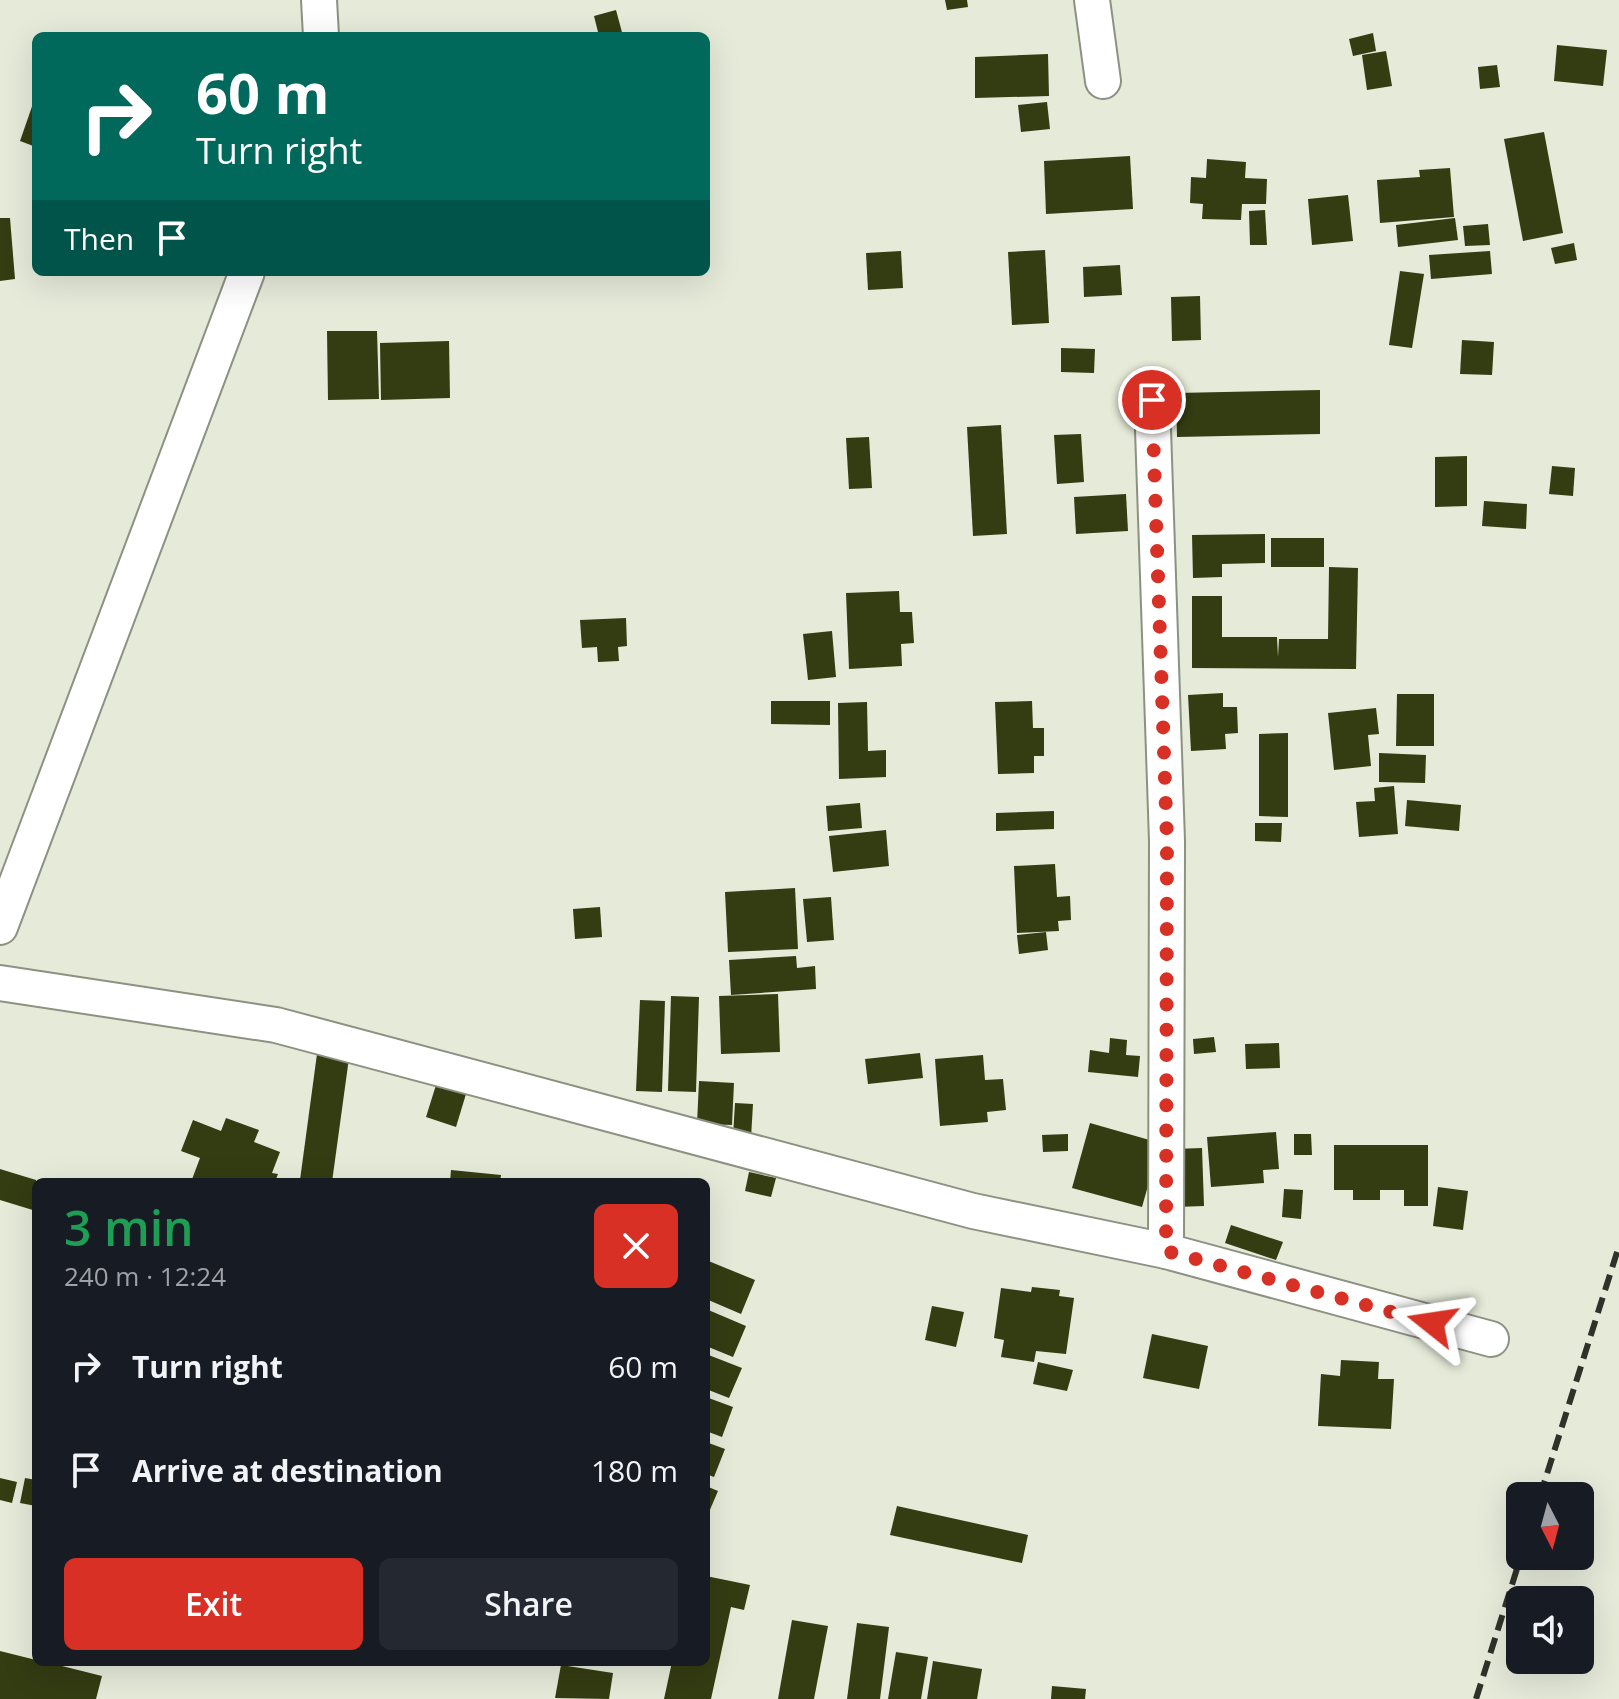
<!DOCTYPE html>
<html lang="en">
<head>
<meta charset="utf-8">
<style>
	:root { --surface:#171b24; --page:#242831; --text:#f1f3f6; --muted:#9ea1a6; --accent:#d93025 }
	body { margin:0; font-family:"Open Sans",sans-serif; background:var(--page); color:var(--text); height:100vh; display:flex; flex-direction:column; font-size:30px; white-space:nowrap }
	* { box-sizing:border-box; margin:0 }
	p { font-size:26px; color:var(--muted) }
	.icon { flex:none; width:44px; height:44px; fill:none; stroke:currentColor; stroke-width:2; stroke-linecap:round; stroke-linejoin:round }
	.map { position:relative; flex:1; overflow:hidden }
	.sheet { position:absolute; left:32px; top:1178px; width:678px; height:488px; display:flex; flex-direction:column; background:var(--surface); border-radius:12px; box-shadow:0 8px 32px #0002 }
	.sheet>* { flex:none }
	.top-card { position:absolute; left:32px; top:32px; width:678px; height:244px; border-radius:12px; box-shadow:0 8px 32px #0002; background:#00695c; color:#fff; overflow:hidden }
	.needle { width:52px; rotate:174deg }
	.buttons { position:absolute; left:1506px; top:1482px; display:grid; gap:16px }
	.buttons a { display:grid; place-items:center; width:88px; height:88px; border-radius:12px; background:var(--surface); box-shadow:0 8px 32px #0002; font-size:40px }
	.pin { position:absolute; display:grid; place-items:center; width:68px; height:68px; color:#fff; margin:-34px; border:4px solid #fff; border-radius:50%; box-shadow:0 2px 8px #0007 }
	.me { position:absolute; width:88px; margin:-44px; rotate:285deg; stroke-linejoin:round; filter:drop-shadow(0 0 6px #0008) }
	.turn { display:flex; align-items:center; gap:28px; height:168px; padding:0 32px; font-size:36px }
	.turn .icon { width:104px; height:104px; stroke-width:2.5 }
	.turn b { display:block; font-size:56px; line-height:68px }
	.then { display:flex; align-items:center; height:76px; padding:0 32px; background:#0003; gap:16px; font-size:30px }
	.round { display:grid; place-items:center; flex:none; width:84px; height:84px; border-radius:12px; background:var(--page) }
	.head { display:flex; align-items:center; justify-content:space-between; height:136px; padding:0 32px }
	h1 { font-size:48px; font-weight:600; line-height:60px; color:#1e9e55 }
	.button { display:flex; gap:16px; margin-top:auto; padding:16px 32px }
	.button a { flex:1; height:92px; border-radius:12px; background:var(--accent); color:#fff; font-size:32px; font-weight:600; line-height:92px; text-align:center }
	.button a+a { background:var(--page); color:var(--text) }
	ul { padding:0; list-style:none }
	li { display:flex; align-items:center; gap:24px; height:104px; padding:0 32px }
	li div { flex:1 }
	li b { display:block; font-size:30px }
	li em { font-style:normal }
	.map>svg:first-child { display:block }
	.building { fill:#343c12 }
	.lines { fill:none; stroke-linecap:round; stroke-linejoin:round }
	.minor-casing { stroke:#8d9182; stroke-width:38 }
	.minor { stroke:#fff; stroke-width:34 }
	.rail { stroke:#30322a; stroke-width:6; stroke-dasharray:16 8; stroke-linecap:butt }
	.route { stroke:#d93025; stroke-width:14; stroke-dasharray:0 25.2 }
</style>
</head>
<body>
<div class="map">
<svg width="1619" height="1699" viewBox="0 0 1619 1699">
	<rect width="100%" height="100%" fill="#e5ead9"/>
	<g class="building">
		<polygon points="945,0 967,0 968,7 947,10"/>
		<polygon points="616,10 623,36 599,36 594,16"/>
		<polygon points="1373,33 1376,51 1353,56 1349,39"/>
		<polygon points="1557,45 1607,50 1603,86 1554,81"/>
		<polygon points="1386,51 1392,86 1367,90 1362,55"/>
		<polygon points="1048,54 1049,96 975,98 975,57"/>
		<polygon points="1497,65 1500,87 1480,89 1478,67"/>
		<polygon points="36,95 36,147 20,141"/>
		<polygon points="1047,102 1050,129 1021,132 1018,105"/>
		<polygon points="1544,132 1563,233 1523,241 1504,139"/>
		<polygon points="1130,156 1133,209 1046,214 1044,161"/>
		<polygon points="1207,159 1246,162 1245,178 1267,179 1266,204 1242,204 1241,220 1202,219 1203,204 1190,203 1191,177 1206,178"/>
		<polygon points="1450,168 1454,217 1380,223 1377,180 1420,177 1419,170"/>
		<polygon points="1348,195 1353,241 1312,245 1308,199"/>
		<polygon points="1265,210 1267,245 1250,245 1249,211"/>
		<polygon points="0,218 10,218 15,279 0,281"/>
		<polygon points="1455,218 1458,240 1398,247 1396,225"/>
		<polygon points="1488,224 1490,245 1465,246 1463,226"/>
		<polygon points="1574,243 1577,260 1555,264 1551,248"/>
		<polygon points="1045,250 1049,323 1012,325 1008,252"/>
		<polygon points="901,251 903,288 868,290 866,253"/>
		<polygon points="1490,251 1492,274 1431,279 1429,255"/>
		<polygon points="1120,265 1122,295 1084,297 1083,267"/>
		<polygon points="1400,271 1424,274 1412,348 1389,345"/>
		<polygon points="1200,296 1201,340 1172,341 1171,297"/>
		<polygon points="327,331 377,331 379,399 328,400"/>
		<polygon points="1462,340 1494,342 1492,375 1460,374"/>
		<polygon points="449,341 450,398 381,400 380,343"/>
		<polygon points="1061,348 1095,349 1094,373 1061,372"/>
		<polygon points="1320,390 1320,434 1177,437 1176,393"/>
		<polygon points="1001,425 1007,534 973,536 967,427"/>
		<polygon points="1081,434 1084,482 1057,484 1054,435"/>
		<polygon points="869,437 872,488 849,489 846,438"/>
		<polygon points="1467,456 1467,506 1435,507 1435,457"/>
		<polygon points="1552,466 1575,468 1573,496 1549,494"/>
		<polygon points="1126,494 1128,531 1076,534 1074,497"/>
		<polygon points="1484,501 1527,504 1526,529 1482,526"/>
		<polygon points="1265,534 1265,563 1222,564 1222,577 1193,578 1192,535"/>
		<rect x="1271" y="538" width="53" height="29"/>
		<polygon points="1329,567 1358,568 1356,669 1192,668 1192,596 1222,596 1222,637 1277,637 1278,657 1279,639 1328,639"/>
		<polygon points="899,591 900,612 912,612 914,643 901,644 902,666 849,669 846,593"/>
		<polygon points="626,618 627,646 618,647 619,661 598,662 597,647 582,648 580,620"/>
		<polygon points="832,631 836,677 808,680 803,634"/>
		<polygon points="1223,693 1223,707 1237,707 1238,733 1225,734 1226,749 1191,751 1188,695"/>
		<polygon points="1397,694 1434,694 1434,746 1396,746"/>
		<polygon points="771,701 830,701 830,725 771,724"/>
		<polygon points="1032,701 1033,728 1044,728 1044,756 1034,756 1034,773 998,774 995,702"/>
		<polygon points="867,702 868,751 886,750 886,777 839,779 838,703"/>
		<polygon points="1376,708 1379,734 1368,735 1371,766 1334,770 1328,713"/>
		<polygon points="1288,733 1288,817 1259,816 1259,734"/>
		<polygon points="1379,753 1426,755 1425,783 1379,782"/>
		<polygon points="1394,786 1398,834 1359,837 1356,802 1375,801 1374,788"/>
		<polygon points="1407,800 1461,805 1459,831 1405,826"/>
		<polygon points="860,803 862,828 828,831 826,806"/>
		<polygon points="1054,811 1054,829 996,831 996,813"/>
		<polygon points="1255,823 1282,823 1281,842 1255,841"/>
		<polygon points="886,830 889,866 833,872 829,836"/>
		<polygon points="1055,864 1057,897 1070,896 1071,920 1058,921 1059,931 1017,933 1014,866"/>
		<polygon points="795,888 798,949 728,952 725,892"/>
		<polygon points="831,897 834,940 807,942 803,899"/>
		<polygon points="600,907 602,937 575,939 573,909"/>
		<polygon points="1046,932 1048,950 1019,954 1017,935"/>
		<polygon points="796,956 797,968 815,966 816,989 731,995 729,960"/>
		<polygon points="778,994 780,1052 721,1054 719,996"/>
		<polygon points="671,996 699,997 696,1092 668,1091"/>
		<polygon points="640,1000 665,1001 662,1092 636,1091"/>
		<polygon points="1214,1037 1216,1052 1194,1054 1193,1039"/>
		<polygon points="1110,1038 1127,1040 1126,1055 1140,1056 1138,1077 1088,1072 1090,1050 1109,1053"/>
		<polygon points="1279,1043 1280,1068 1246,1069 1245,1044"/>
		<polygon points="920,1053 923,1078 868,1084 865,1059"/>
		<polygon points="317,1054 349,1058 332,1182 300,1180"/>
		<polygon points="983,1055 985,1080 1003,1079 1006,1110 987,1112 988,1122 940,1126 935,1059"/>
		<polygon points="699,1081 734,1083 732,1125 697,1124"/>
		<polygon points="436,1085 466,1094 456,1127 426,1117"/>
		<polygon points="735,1103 753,1104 751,1138 733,1136"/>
		<polygon points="226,1118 259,1130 254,1142 280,1152 272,1173 278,1174 275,1182 191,1182 200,1158 181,1151 193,1120 221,1131"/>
		<polygon points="1090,1123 1160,1143 1142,1207 1072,1188"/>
		<polygon points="1276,1132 1279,1169 1263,1170 1264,1183 1211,1187 1207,1137"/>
		<polygon points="1068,1134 1068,1151 1043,1152 1042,1135"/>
		<polygon points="1294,1134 1311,1134 1312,1155 1294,1155"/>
		<polygon points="1334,1145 1428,1145 1428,1206 1404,1206 1404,1190 1380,1190 1380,1200 1353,1200 1353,1190 1334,1190"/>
		<polygon points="1202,1148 1204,1206 1176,1207 1174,1149"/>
		<polygon points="0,1169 36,1180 36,1211 0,1200"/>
		<polygon points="451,1170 501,1175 500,1182 450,1182"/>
		<polygon points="749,1172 776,1178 771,1197 745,1191"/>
		<polygon points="1438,1187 1468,1191 1463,1230 1433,1226"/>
		<polygon points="1284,1189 1303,1190 1301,1219 1282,1217"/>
		<polygon points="1231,1225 1283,1242 1276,1260 1225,1243"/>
		<polygon points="706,1260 755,1280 741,1314 706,1299"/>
		<polygon points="1032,1287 1060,1290 1059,1296 1074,1298 1066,1354 1036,1351 1034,1362 1001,1357 1004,1340 994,1338 1001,1288 1031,1292"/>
		<polygon points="932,1306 964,1312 956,1347 925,1340"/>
		<polygon points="706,1309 746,1326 733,1357 706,1346"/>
		<polygon points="1152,1334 1208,1346 1199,1389 1143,1378"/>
		<polygon points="706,1354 742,1368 729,1398 706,1389"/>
		<polygon points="1341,1360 1379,1362 1378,1379 1394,1379 1391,1429 1318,1426 1321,1374 1340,1376"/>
		<polygon points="1038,1362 1073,1370 1067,1391 1033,1384"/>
		<polygon points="706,1397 733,1407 722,1437 706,1431"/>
		<polygon points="706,1442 725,1449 714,1477 706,1474"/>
		<polygon points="0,1478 17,1482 12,1503 0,1500"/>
		<polygon points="25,1478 36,1480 36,1506 20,1503"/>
		<polygon points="706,1486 718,1491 706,1519"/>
		<polygon points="897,1506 1028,1535 1022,1563 890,1535"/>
		<polygon points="706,1576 750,1585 744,1610 731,1607 711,1699 664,1699 672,1662 706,1662"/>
		<polygon points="792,1620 828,1626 814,1699 778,1699"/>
		<polygon points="857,1623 889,1627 880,1699 847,1699"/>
		<polygon points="0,1651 36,1660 36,1662 46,1662 102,1676 96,1699 0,1699"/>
		<polygon points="896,1652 928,1657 921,1699 888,1699"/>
		<polygon points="933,1661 982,1669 977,1699 927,1699"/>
		<polygon points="561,1665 613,1673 609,1699 555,1698"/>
		<polygon points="1052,1686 1086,1689 1085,1699 1051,1699"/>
	</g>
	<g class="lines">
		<defs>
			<g id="minor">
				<polyline points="319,0 321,36"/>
				<polyline points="1092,0 1103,81"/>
				<polyline points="1152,400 1167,841 1166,1251"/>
				<polyline points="0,927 247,272"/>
				<polyline points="0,983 276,1025 973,1211 1166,1251 1491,1339"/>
			</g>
		</defs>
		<use href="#minor" class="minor-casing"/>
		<use href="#minor" class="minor"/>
		<g class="rail">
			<polyline points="1540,1496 1619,1246"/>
			<polyline points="1476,1699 1521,1556"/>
		</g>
	</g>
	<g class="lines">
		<polyline class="route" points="1152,400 1167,841 1166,1251 1432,1323"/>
	</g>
</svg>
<div class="buttons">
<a><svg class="needle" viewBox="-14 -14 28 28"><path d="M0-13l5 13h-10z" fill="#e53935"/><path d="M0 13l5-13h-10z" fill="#9ea1a6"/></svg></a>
<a><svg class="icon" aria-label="sound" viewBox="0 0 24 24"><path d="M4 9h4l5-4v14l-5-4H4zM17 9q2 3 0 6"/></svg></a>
</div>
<div class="pin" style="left:1152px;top:400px;background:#d93025"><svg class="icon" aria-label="arrive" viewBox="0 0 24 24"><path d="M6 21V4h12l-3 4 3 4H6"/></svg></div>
<svg class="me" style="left:1432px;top:1323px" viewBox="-20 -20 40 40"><path d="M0-17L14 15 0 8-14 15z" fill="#d93025" stroke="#fff" stroke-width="4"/></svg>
<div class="top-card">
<div class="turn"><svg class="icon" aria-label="right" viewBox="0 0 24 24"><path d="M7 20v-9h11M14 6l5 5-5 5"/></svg><div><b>60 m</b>Turn right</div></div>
<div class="then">Then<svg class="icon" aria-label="arrive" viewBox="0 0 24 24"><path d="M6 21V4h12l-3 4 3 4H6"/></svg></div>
</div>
<section class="sheet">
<div class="head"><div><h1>3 min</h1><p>240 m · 12:24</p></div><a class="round" style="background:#d93025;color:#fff"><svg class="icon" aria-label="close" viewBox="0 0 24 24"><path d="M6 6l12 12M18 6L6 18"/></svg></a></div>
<ul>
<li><svg class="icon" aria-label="right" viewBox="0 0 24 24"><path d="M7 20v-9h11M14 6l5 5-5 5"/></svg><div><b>Turn right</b></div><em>60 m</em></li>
<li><svg class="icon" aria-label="arrive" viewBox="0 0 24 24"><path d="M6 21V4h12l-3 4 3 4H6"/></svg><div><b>Arrive at destination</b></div><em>180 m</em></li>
</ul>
<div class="button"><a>Exit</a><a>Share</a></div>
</section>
</div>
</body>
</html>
